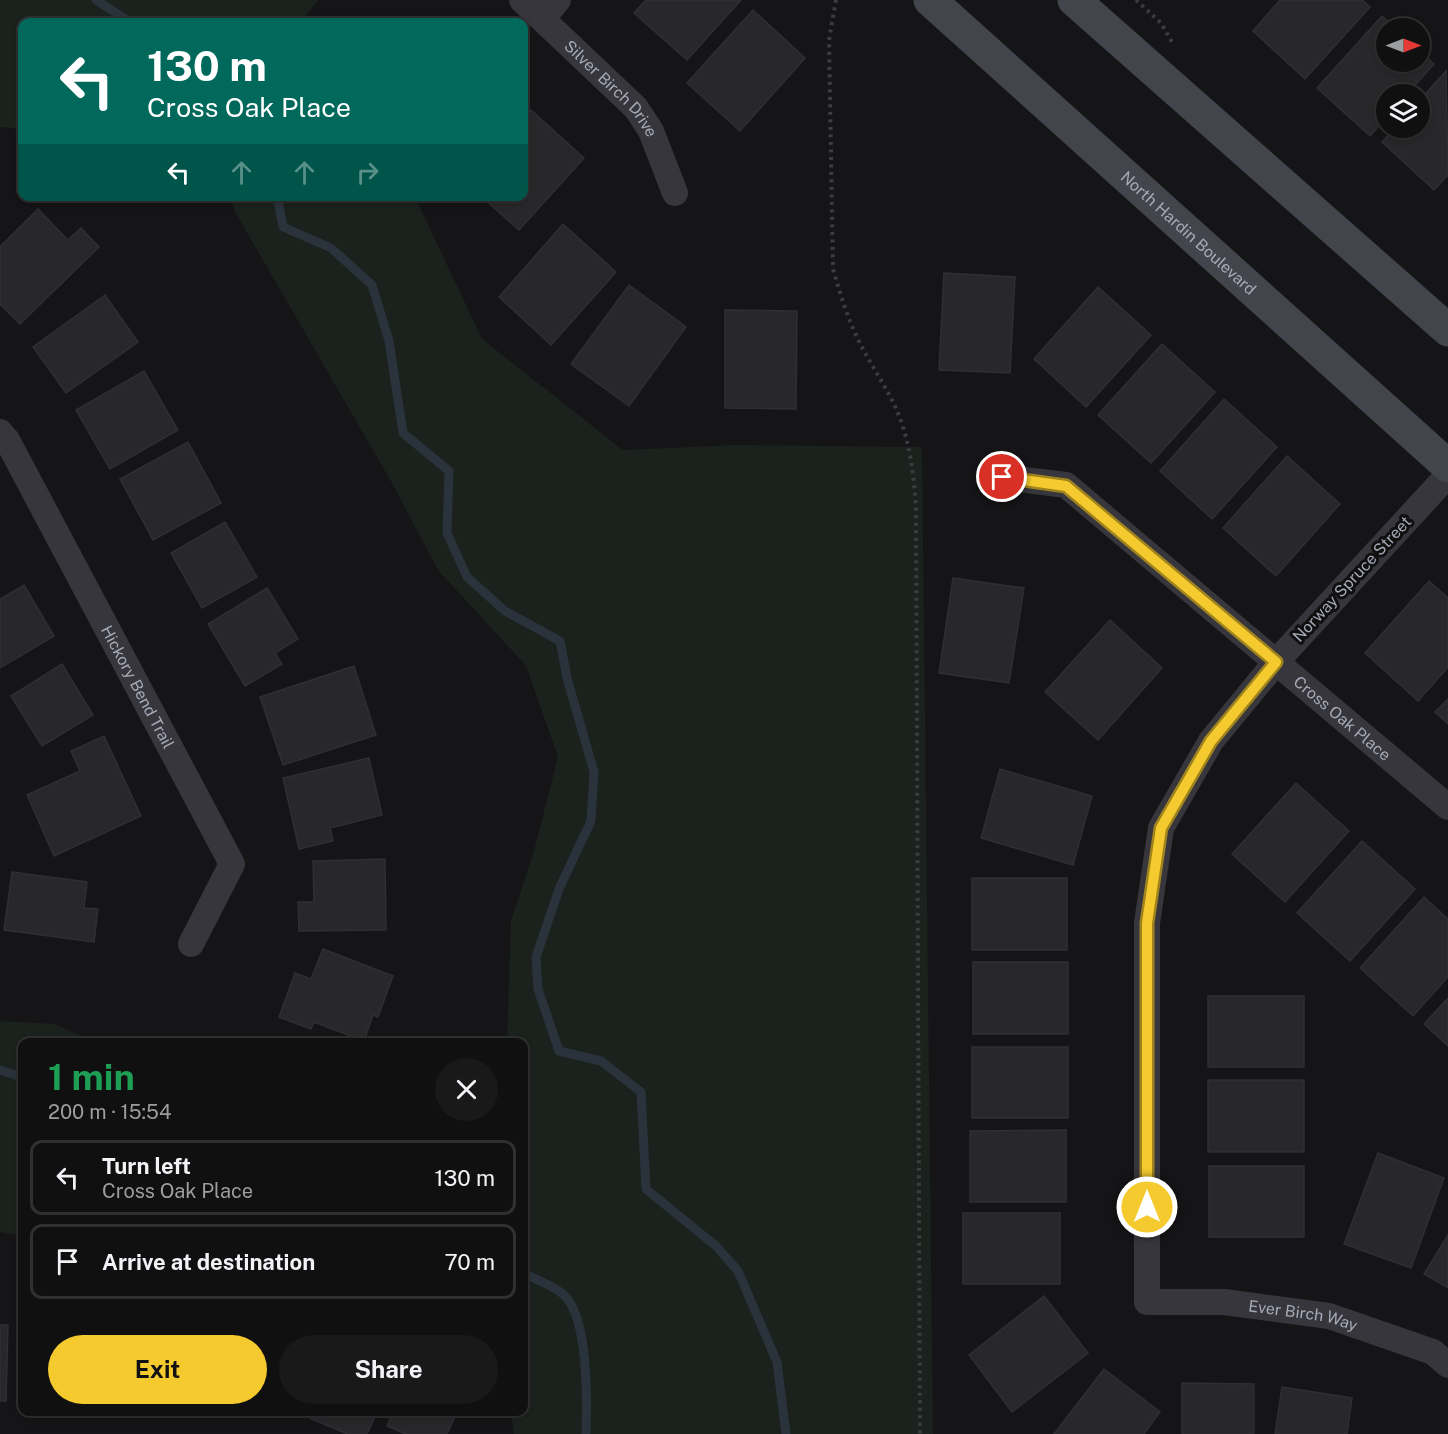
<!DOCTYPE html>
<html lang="en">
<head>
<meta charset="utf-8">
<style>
	:root { --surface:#101011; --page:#19191a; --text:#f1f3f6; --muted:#9c9d9f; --line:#303031; --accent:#f5ca2e }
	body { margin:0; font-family:"Public Sans",sans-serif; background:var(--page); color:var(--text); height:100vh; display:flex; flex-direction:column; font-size:22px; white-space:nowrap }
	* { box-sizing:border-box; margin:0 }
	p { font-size:20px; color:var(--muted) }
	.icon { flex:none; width:33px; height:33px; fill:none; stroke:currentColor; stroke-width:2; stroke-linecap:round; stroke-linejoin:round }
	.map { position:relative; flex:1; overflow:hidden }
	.side { position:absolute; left:18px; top:1038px; width:510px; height:378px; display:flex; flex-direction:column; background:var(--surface); border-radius:12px; box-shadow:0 3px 9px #0003,0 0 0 2px var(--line) }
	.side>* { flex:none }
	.banner { position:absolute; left:18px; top:18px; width:510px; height:183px; border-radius:12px; box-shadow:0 3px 9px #0003,0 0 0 2px var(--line); background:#00695c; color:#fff; overflow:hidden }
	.needle { width:39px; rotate:90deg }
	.tools { position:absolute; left:1376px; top:18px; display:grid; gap:12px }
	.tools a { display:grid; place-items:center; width:54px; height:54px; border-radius:50%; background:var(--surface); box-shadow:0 3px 9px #0003,0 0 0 2px var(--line); font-size:30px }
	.pin { position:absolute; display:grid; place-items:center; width:51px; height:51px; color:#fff; margin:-26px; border:3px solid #fff; border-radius:50%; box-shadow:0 2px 6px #0007 }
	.me { position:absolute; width:66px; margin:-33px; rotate:0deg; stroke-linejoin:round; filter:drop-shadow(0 0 4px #0008) }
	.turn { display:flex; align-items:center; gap:21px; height:126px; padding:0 30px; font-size:27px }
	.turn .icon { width:78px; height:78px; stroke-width:2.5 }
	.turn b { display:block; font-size:42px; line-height:51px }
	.lanes { display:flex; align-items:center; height:57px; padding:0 30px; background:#0003; justify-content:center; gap:30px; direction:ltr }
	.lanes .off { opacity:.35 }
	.round { display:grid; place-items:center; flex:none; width:63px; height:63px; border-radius:32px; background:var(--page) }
	.summary { display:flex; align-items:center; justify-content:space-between; height:102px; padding:0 30px }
	h1 { font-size:36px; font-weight:700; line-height:45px; color:#1e9e55 }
	.primary-button { display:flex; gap:12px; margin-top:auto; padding:12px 30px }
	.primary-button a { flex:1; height:69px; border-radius:36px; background:var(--accent); color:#111; font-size:24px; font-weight:700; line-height:69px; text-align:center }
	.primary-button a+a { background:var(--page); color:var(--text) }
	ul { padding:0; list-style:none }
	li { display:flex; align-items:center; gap:18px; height:75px; margin:0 12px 9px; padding:0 18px; border:3px solid var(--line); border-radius:12px }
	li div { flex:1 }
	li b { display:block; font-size:22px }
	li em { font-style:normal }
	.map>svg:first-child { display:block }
	.green { fill:#1b211c }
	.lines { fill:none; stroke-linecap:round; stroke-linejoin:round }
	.stream { stroke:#2a323b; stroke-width:9 }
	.building { fill:#28282b; stroke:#2f2f33; stroke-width:1.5 }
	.path { stroke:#3c3d43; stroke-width:4; stroke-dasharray:3 4.5; stroke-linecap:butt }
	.street { stroke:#36363c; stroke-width:26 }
	.secondary { stroke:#43454c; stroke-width:33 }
	.route-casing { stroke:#9f831e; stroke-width:15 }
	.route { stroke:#f5ca2e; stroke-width:10 }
	.labels { text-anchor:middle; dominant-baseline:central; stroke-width:6; stroke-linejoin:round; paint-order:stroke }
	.street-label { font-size:16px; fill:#a6a9b7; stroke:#101011 }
</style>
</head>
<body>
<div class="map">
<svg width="1448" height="1434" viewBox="0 0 1448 1434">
	<rect width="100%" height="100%" fill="#151517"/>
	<g class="green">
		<polygon points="0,0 318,0 301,22 22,22 22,129 0,127"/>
		<polygon points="230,197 415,197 482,339 623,450 735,445 922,447 933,1434 514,1434 511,1412 524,1412 524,1042 507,1042 511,921 534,851 558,757 526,666 438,570 392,483 234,210"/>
		<polygon points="0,1021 55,1024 94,1042 22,1042 22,1236 0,1232"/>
	</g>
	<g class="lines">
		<g class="stream">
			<polyline points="96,0 130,22"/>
			<polyline points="277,196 283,227 331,248 372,285 389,341 403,433 449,471 447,533 467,577 505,611 560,641 567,678 594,772 591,821 559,889 536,957 538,989 559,1051 601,1061 641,1092 646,1189 716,1246 738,1271 777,1362 786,1434"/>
			<polyline points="0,1070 22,1077"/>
			<path d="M524,1273c12,7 31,13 40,22 25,24 23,106 22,139"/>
		</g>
	</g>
	<g class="building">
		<polygon points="646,0 741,0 687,60 634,13"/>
		<polygon points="1280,0 1362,0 1370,7 1305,79 1253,31"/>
		<polygon points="753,10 805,58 740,131 687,83"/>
		<polygon points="1382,16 1395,28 1386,28 1386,62 1419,62 1419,50 1434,64 1407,94 1386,94 1386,118 1370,136 1317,88"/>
		<polygon points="1446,71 1448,175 1434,190 1382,142 1395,128 1419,128 1419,101"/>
		<polygon points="531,110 584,158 519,230 481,196 524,196 524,119"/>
		<polygon points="38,209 68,240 81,228 99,247 20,324 0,304 0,247"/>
		<polygon points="563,224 616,272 551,345 499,297"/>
		<polygon points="944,273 1015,277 1010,373 939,370"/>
		<polygon points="629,285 686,327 629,406 571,364"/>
		<polygon points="1098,287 1151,335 1086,407 1034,359"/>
		<polygon points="105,295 138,342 66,393 33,347"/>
		<polygon points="725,310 797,311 796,409 725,408"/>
		<polygon points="1162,344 1215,392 1151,463 1098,415"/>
		<polygon points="144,371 178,430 110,469 76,410"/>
		<polygon points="1224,399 1277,447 1212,519 1160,471"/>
		<polygon points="188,442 221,503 153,540 120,479"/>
		<polygon points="1287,456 1340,504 1276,576 1223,528"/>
		<polygon points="225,522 257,577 202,608 171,553"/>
		<polygon points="953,578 1024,588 1009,683 939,673"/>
		<polygon points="1429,581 1448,598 1448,667 1418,701 1365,653"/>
		<polygon points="24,585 54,636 0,668 0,599"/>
		<polygon points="267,588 298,639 275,653 282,664 245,686 208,624"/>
		<polygon points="1110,620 1162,668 1098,740 1045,692"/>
		<polygon points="62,664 93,715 42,746 11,696"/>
		<polygon points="354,666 376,735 283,765 260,697"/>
		<polygon points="1448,699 1448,724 1435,712"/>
		<polygon points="104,736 141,816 54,856 27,795 80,771 71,751"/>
		<polygon points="369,758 382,815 330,828 333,841 299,849 283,778"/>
		<polygon points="1000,769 1092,796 1073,865 981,838"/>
		<polygon points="1296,783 1349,831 1285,902 1232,854"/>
		<polygon points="1362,841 1415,889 1350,961 1297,913"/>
		<polygon points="385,859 386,930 299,931 298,902 314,902 313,861"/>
		<polygon points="12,872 87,882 84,908 98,909 94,942 4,930"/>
		<rect x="972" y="878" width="95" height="72"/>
		<polygon points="1424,897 1448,919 1448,977 1413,1016 1360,968"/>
		<polygon points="323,949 393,976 378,1017 373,1015 364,1041 314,1022 311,1029 279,1017 295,973 311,979"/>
		<rect x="973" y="962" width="95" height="72"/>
		<rect x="1208" y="996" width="96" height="71"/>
		<polygon points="1448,998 1448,1046 1424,1024"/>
		<rect x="972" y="1047" width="96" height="71"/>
		<rect x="1208" y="1080" width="96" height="72"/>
		<polygon points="1066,1130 1066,1202 970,1202 970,1131"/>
		<polygon points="1378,1153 1444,1178 1411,1268 1344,1244"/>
		<rect x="1209" y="1166" width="95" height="71"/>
		<rect x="963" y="1213" width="97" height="71"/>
		<polygon points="1448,1235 1448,1288 1424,1274"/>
		<polygon points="1044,1296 1088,1353 1012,1412 969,1355"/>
		<polygon points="0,1325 8,1325 6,1401 0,1401"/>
		<polygon points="1104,1369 1160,1412 1144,1434 1054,1434"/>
		<polygon points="1182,1383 1254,1384 1254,1434 1182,1434"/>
		<polygon points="1282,1387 1352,1398 1347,1434 1275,1434"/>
		<polygon points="315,1412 377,1412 367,1434 348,1434 311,1419"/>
		<polygon points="393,1412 457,1412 447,1434 406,1434 387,1426"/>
	</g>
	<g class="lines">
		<g class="path">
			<path d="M836,0l-7,40 4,229c7,24 14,48 25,70 13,28 33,53 43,82 10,29 13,57 15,87l4,926"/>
			<polyline points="1136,0 1161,23 1172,42"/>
		</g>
		<g class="street">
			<path id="s1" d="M522,0l114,108 15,23 24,62"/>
			<polyline points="543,18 558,0"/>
			<path id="s2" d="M0,432l7,8 225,424 -41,80"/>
			<path id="s3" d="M1448,475l-172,187 -65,79 -50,87 -14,95v379h77l105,14 104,36 15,13"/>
			<path id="s4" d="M1002,477l64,8 382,322"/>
		</g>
		<g class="secondary">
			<path id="s5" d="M930,0l518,466"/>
			<polyline points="1074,0 1448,330"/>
		</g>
	</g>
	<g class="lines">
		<defs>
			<polyline id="route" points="1002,477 1066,486 1276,662 1211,741 1161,828 1147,923 1147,1207"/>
		</defs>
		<use href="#route" class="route-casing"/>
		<use href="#route" class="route"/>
	</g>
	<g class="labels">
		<g class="street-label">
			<text stroke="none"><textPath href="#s1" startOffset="126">Silver Birch Drive</textPath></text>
			<text stroke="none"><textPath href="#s5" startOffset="348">North Hardin Boulevard</textPath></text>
			<text transform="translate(1352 579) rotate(-47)">Norway Spruce Street</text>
			<text stroke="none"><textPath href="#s2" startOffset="290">Hickory Bend Trail</textPath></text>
			<text stroke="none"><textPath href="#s4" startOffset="426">Cross Oak Place</textPath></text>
			<text stroke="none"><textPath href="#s3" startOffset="1089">Ever Birch Way</textPath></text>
		</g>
	</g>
</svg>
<div class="tools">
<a><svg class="needle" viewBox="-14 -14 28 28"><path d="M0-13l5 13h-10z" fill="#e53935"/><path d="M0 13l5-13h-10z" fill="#9c9d9f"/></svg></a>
<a><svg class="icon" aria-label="layers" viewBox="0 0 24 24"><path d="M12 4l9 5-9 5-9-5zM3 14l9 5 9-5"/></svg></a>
</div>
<div class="pin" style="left:1002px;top:477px;background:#d93025"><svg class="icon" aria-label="arrive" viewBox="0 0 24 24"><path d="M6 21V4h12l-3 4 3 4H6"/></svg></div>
<svg class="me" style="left:1147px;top:1207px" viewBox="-20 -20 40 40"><circle r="17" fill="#f5ca2e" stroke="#fff" stroke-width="3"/><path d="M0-11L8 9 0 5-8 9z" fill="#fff"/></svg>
<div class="banner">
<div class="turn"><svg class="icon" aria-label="left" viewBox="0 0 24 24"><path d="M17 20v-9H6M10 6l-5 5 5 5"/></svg><div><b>130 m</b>Cross Oak Place</div></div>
<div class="lanes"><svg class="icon" aria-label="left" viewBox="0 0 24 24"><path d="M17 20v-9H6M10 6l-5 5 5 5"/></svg><svg class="icon off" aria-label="ahead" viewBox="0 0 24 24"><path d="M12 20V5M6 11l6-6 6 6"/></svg><svg class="icon off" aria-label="ahead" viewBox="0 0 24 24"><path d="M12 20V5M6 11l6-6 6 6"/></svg><svg class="icon off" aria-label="right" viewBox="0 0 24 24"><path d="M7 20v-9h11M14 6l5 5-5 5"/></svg></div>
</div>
<section class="side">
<div class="summary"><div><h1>1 min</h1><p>200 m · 15:54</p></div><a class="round"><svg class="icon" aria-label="close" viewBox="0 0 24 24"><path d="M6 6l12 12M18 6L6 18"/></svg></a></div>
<ul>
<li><svg class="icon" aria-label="left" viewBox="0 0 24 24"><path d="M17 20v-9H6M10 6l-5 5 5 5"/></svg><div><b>Turn left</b><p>Cross Oak Place</p></div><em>130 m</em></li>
<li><svg class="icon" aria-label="arrive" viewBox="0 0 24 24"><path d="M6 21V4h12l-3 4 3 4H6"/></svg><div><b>Arrive at destination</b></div><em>70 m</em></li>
</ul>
<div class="primary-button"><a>Exit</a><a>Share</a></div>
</section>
</div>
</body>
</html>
